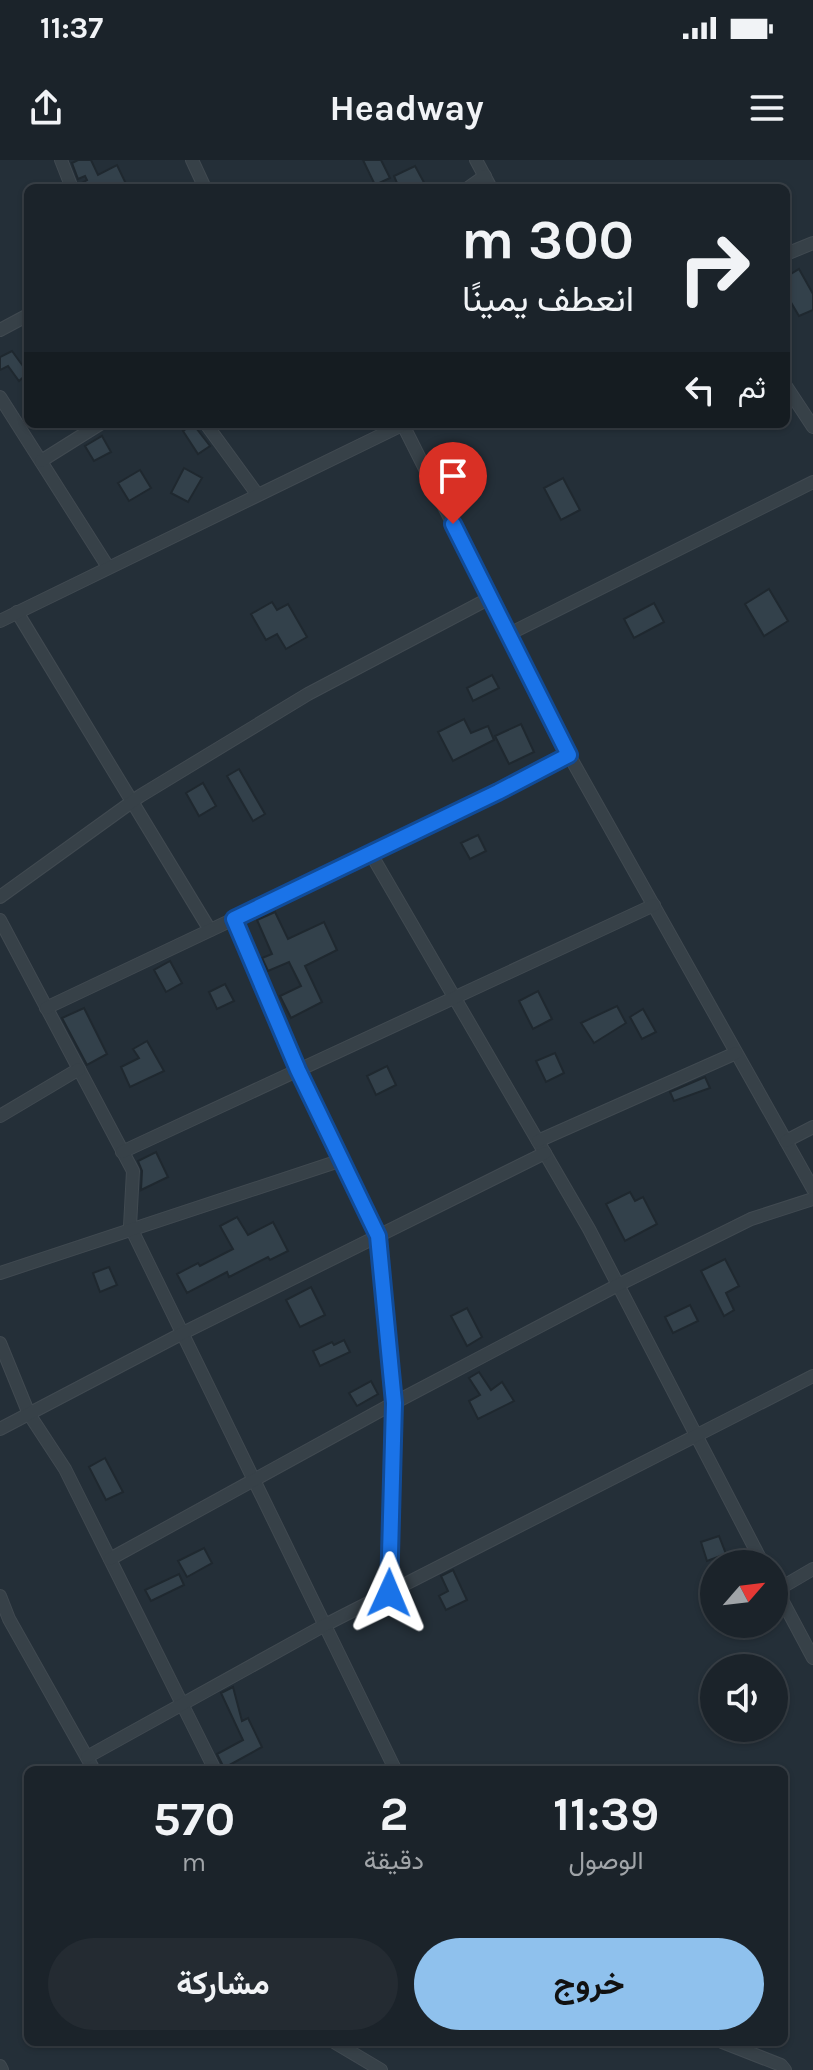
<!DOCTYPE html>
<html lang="ar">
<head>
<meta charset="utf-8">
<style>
	:root { --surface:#1b232a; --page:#242b32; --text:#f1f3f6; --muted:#a0a4a8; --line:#394047; --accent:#8fc1ed }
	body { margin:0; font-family:Karla,Vazirmatn,sans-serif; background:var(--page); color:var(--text); direction:rtl; height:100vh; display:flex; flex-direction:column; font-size:30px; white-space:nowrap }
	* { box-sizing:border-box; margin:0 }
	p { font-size:26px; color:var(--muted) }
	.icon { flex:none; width:44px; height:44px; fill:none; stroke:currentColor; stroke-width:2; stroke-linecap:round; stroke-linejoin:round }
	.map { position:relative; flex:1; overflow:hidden; direction:ltr }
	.details { position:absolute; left:24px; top:1606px; width:764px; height:280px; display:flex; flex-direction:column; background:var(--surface); border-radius:12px; box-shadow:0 2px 6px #0004,0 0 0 2px var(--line); direction:rtl }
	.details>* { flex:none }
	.banner { position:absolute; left:24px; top:24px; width:766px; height:244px; border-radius:12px; box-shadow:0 2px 6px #0004,0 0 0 2px var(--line); direction:rtl; background:#1b232a; color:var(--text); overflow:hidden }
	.needle { width:52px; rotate:62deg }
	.buttons { position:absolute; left:700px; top:1390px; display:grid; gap:16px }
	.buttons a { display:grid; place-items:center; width:88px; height:88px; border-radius:50%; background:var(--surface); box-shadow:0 2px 6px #0004,0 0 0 2px var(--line); font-size:40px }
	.pin { position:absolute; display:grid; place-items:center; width:68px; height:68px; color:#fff; margin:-82px -34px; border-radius:50% 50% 50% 0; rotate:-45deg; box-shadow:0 0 8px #0007 }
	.pin .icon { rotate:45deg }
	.me { position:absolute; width:88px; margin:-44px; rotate:1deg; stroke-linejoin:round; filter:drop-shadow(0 0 6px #0008) }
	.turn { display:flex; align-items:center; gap:28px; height:168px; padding:0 24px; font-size:36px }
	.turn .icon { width:104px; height:104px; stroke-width:2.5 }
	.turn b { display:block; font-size:56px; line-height:68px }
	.then { display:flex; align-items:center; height:76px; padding:0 24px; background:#0003; gap:16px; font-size:30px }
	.eta { display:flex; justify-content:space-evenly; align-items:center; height:136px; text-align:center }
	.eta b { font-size:48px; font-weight:700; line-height:56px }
	.cta { display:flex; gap:16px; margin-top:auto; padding:16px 24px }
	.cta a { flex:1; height:92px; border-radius:48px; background:var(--accent); color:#111; font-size:32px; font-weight:700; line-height:92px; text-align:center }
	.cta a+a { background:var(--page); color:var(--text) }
	.status { display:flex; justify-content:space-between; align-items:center; height:56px; padding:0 40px; background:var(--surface); direction:ltr }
	.status svg { height:22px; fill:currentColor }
	header { display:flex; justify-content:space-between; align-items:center; height:104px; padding:0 24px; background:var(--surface); font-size:36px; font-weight:700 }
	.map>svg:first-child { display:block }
	.building { fill:#33414b; stroke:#1f282f; stroke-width:2 }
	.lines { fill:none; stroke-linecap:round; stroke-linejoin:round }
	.minor-casing { stroke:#414a51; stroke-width:14 }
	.minor { stroke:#374148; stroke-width:12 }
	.route-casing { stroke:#114b97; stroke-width:20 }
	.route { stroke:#1a73e8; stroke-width:14 }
</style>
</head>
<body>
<div class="status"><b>11:37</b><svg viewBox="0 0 49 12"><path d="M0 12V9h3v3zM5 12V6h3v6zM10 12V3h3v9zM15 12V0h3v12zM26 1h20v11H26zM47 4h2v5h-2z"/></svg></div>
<header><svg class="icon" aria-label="menu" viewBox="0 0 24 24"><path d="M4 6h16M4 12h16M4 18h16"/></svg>Headway<svg class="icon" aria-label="share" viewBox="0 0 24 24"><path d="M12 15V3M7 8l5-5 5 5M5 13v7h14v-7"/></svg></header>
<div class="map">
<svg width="813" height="1910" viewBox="0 0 813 1910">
	<rect width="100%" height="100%" fill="#242f38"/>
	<g class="building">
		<polygon points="78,0 91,0 98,15 117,5 128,28 81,28 80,24 87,20 85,16 78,19 72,3"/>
		<polygon points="363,0 381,0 390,18 375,25"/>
		<polygon points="415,6 427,28 399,28 394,16"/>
		<polygon points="799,109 813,134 813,150 799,156 786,134 786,117"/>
		<polygon points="12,191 28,213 19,221 8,206 0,210 0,197"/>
		<polygon points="193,264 210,286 198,294 183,271"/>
		<polygon points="102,276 111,292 94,301 85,286"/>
		<polygon points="184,308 202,318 188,342 171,333"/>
		<polygon points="140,310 151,328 129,341 118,323"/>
		<polygon points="563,318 580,350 561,360 544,328"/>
		<polygon points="769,429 788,461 764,476 745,444"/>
		<polygon points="272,442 277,450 288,444 307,477 286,489 277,474 266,480 251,454"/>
		<polygon points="654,443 664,462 634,478 624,459"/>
		<polygon points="492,515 499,528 473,541 467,528"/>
		<polygon points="464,559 471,573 488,566 494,580 453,601 438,572"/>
		<polygon points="521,564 534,592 509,604 495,576"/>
		<polygon points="239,609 265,654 253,661 227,616"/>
		<polygon points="203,623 216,646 199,656 186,633"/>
		<polygon points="478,675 486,691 470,699 461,683"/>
		<polygon points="275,752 288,779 324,762 337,790 305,806 322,842 291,858 280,836 301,826 289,802 268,811 262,798 272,794 257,760"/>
		<polygon points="170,801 182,823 166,832 154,810"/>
		<polygon points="225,824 234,841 217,849 209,832"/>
		<polygon points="538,831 552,859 533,869 519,841"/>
		<polygon points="617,846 626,863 594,883 581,863"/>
		<polygon points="84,848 107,894 87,905 62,858"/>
		<polygon points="643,849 656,872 642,879 630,857"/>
		<polygon points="147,881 164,911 130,927 121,907 139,898 133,889"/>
		<polygon points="555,893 564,913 546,922 536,901"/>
		<polygon points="387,906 396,925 376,935 367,916"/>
		<polygon points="705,917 710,928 674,941 670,932"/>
		<polygon points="156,992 168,1017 141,1030 142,1011 138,1001"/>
		<polygon points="630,1032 635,1041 643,1037 657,1064 625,1081 606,1044"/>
		<polygon points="237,1057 248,1075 273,1062 288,1091 270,1100 268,1097 229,1117 227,1112 187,1133 177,1114 198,1103 200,1106 233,1089 220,1066"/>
		<polygon points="725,1099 739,1126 726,1133 734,1150 724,1156 701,1111"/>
		<polygon points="109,1107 117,1125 100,1132 93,1113"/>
		<polygon points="311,1127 325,1155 300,1167 286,1140"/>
		<polygon points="690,1145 698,1161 673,1173 665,1157"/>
		<polygon points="467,1148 482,1177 467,1186 451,1156"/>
		<polygon points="344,1180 350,1192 320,1206 313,1191 332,1182 334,1185"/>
		<polygon points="479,1212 491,1230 502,1222 514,1241 478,1259 469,1241 480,1235 469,1218"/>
		<polygon points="371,1221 378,1234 357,1246 349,1233"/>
		<polygon points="105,1298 123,1332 106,1340 89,1307"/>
		<polygon points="719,1376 726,1394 707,1401 701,1382"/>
		<polygon points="204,1388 212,1403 187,1417 178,1401"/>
		<polygon points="453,1410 467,1440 446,1450 439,1436 448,1431 441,1416"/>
		<polygon points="179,1414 184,1425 151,1441 145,1430"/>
		<polygon points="233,1527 242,1561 248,1558 262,1587 224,1608 217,1594 243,1580 221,1533"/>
	</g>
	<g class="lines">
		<defs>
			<g id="minor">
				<polyline points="61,0 72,28"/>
				<polyline points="192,0 205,28"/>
				<polyline points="476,0 491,28"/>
				<polyline points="468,28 485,16"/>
				<polyline points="786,94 813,83"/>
				<polyline points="0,170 28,155"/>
				<polyline points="786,226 813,267"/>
				<polyline points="0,237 108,407"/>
				<polyline points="206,264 257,334"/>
				<polyline points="403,265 569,595 813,1029"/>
				<polyline points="41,301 100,264"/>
				<polyline points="17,452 210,770"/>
				<polyline points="0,461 404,264"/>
				<polyline points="509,474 813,322"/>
				<polyline points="569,595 371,694 589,1069 763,1404"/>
				<polyline points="0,737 140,636 308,534 490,438"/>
				<polyline points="234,759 298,910 378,1076 394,1243 389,1433"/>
				<polyline points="0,760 133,1011 130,1066 394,1607 394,1610"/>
				<polyline points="46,848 371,694"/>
				<polyline points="0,956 79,909"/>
				<polyline points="538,981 736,893"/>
				<polyline points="786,981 813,967"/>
				<polyline points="122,992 654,745"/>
				<polyline points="0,1113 342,1000"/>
				<polyline points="0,1183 29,1254 65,1309 215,1610"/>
				<polyline points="0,1269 183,1173 545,993"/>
				<polyline points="110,1399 394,1243 618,1125 751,1059 813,1039"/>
				<polyline points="774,1425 813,1498"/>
				<polyline points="777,1430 813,1409"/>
				<polyline points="0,1436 9,1459 94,1610"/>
				<polyline points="87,1597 325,1465 813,1216"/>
				<polyline points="334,1882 381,1910"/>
				<polyline points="722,1882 781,1905 785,1910"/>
				<polyline points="0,1906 2,1910"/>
			</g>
		</defs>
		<use href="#minor" class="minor-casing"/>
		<use href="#minor" class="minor"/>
	</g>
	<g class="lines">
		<defs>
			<polyline id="route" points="389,1433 394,1243 378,1076 298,910 234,759 498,632 569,595 453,364"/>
		</defs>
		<use href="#route" class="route-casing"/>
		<use href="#route" class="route"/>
	</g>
</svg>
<div class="buttons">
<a><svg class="needle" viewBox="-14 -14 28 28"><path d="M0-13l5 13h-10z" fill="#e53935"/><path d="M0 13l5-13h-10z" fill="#a0a4a8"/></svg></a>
<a><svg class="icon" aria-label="sound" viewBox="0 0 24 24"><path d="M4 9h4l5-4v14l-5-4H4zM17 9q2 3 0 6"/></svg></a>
</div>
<div class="pin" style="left:453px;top:364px;background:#d93025"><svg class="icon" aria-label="arrive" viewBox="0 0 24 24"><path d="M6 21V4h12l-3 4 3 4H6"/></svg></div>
<svg class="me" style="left:389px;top:1433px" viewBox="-20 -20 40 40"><path d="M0-17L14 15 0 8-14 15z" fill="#1a73e8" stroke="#fff" stroke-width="4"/></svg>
<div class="banner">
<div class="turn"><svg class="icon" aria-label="right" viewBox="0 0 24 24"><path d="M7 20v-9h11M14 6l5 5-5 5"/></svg><div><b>300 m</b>انعطف يمينًا</div></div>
<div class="then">ثم<svg class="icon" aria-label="left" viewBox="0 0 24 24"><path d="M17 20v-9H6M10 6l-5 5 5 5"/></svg></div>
</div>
<section class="details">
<div class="eta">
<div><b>11:39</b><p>الوصول</p></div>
<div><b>2</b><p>دقيقة</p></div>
<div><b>570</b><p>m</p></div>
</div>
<div class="cta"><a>خروج</a><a>مشاركة</a></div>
</section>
</div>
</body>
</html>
